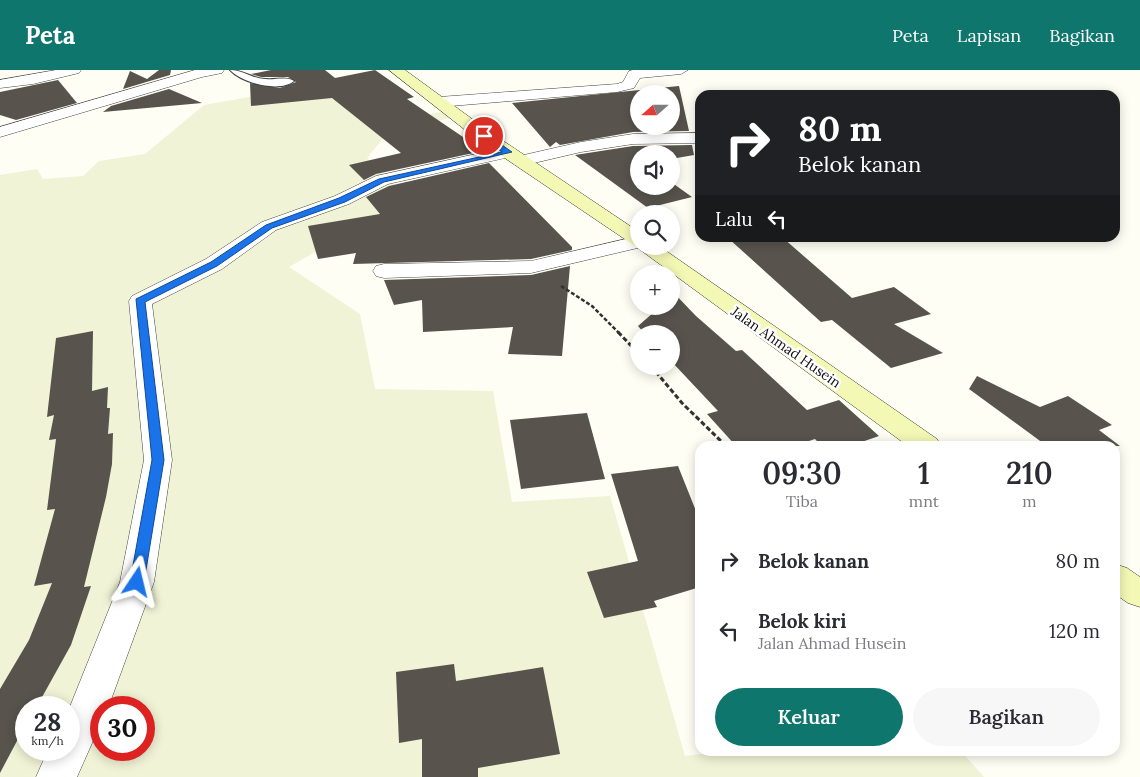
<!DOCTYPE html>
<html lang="id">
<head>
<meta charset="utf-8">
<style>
	:root { --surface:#fff; --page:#f7f7f7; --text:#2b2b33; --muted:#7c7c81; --accent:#0f766e }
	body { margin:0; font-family:Lora,serif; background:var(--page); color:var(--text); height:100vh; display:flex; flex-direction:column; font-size:19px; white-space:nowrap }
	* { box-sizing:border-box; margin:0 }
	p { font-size:16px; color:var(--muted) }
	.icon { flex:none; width:28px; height:28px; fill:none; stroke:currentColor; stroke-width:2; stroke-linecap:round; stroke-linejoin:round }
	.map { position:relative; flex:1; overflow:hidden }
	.panel { position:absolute; left:695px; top:371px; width:425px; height:315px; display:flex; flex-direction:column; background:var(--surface); border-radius:15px; box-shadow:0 2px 12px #0003 }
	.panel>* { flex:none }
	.banner { position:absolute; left:695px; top:20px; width:425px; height:152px; border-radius:15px; box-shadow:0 2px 12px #0003; background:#202124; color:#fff; overflow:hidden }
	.needle { width:32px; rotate:249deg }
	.buttons { position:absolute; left:630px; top:15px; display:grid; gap:10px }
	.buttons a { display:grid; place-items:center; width:50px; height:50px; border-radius:50%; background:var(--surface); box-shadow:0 2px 12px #0003; font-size:25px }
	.speed { position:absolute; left:15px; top:626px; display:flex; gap:10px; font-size:25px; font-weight:700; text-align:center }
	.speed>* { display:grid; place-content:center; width:65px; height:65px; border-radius:50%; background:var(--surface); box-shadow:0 2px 12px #0003; line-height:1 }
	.speed small { font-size:12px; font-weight:400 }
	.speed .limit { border:8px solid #d22; background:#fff; color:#111 }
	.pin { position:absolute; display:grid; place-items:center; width:42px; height:42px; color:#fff; margin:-21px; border:2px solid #fff; border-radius:50%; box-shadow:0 1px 5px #0007 }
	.me { position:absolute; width:55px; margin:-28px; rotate:10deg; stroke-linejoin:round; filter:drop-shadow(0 0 4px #0008) }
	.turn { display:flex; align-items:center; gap:18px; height:105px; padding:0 20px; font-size:22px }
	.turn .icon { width:65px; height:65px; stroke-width:2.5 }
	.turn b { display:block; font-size:35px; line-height:42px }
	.then { display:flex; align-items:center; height:48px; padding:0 20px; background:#0003; gap:10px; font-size:19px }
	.eta { display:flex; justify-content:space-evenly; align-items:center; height:85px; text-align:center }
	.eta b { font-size:30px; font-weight:600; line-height:35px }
	.button { display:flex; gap:10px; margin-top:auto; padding:10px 20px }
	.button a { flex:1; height:58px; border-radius:30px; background:var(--accent); color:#fff; font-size:20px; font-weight:600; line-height:58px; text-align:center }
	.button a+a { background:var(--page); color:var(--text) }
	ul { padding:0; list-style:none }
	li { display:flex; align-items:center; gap:15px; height:70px; padding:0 20px }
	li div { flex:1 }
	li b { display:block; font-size:19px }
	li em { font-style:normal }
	header { display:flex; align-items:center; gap:30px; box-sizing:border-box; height:70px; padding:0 25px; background:var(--accent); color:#fff }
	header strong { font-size:24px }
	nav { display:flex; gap:28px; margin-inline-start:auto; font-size:18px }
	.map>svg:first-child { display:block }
	.farmland { fill:#f0f3d5; fill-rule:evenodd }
	.building { fill:#58534d; fill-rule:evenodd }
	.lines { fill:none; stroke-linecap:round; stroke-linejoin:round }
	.service-casing { stroke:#434343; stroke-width:2 }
	.minor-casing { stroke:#434343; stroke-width:1 }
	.secondary-casing { stroke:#323232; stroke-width:1 }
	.path-far1 { stroke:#323232; stroke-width:2.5; stroke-dasharray:4 2; stroke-linecap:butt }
	.path { stroke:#323232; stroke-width:3; stroke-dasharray:5 2.5; stroke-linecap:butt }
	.service { fill:#fff; fill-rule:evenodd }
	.minor { fill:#fff; fill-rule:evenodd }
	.secondary { fill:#f3f8b5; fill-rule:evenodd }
	.route { fill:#1a73e8; stroke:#114b97 }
	.labels { text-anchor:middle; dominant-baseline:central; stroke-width:5; stroke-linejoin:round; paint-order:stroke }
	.street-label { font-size:14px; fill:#101010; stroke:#fff }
</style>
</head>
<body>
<header>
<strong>Peta</strong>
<nav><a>Peta</a><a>Lapisan</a><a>Bagikan</a></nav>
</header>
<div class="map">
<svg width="1140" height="707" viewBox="0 0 1140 707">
	<rect width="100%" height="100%" fill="#fefef4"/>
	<path class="farmland" d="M328,13l51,42 71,-15 7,6 -71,19 -19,23 42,40 -120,69 71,47 15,75 118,2 19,111 98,-6 75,260 37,-5h239l23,26h-984v-602l37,-6 6,10 40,-3 16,-15 46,-7 59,-49zM26,638h43v42h-43zM101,638h43v42h-43z"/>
	<g class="building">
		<polygon points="159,0 171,0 170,5 123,19 130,1 147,9"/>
		<polygon points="271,0 325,0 335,8 375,0 414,27 407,29 463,67 478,82 376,104 364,110 349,95 401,83 332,28 251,36 250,13 280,18 296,12 288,7 261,7 251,4"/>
		<polygon points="58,10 77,33 16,50 0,45 0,22"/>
		<path d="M679,16l10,45 -56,1 -73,13 -4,-3 -6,5 -38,-44zM639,24h32v32h-32z"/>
		<polygon points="169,19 202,33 103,42 111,36"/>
		<polygon points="692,75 694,85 671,89 671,84 639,84 639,116 671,116 671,112 692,127 648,138 575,85 633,76"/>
		<polygon points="489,93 572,177 572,180 531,189 353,194 356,183 318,189 308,156 380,144 366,127 389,116"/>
		<polygon points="728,168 783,168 852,228 894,217 931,244 894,254 943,283 891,298 832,250 821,252"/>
		<polygon points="570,196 562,286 508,284 513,257 423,262 422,230 394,235 384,210 531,205"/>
		<polygon points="671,220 696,246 736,281 742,280 807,340 839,330 879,366 850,376 822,376 815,369 794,376 736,376 707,344 718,341 671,291 671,264 645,264 638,256 661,236 669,236 671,239"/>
		<polygon points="93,261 92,321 108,317 107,338 110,338 108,364 113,363 112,394 106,427 84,517 91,516 71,575 36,638 26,638 26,654 0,703 0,619 29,570 52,513 34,516 55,439 47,440 56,369 49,370 54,345 47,347 56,268"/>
		<polygon points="977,306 1040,337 1068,326 1112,355 1099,360 1120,376 1047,376 969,319"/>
		<polygon points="587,343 605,409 521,419 510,350"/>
		<polygon points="678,396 700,451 700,517 654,531 657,537 604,548 587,502 638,491 611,404"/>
		<polygon points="454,594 456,611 543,597 560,684 478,698 478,707 422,707 422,669 399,673 396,602"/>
	</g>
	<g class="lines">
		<defs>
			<path id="service" d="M230,0c14,0 22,9 36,9 9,1 21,-3 28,2 -14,12 -52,2 -64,-11z"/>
			<g id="minor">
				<polygon points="56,0 81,0 79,3 33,14 0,18 0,10"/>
				<polygon points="195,0 224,0 222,3 202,7 0,67 0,57"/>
				<polygon points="633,0 688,0 681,4 640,8 634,18 617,22 439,37 431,32 439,27 617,14 623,12 629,1"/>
				<polygon points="700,63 700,73 633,74 581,82 521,96 515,95 512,91 515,87 581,72 633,64"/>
				<polygon points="508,77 514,78 517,82 514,86 388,114 349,134 276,160 222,199 152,234 172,390 154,512 108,638 101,638 101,653 77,707 36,707 48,680 69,680 69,639 120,512 144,390 129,231 132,226 206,189 262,152 335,126 376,106"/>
				<polygon points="639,166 639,176 646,176 531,203 384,208 376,206 373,201 376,196 384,194 531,191"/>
			</g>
			<g id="secondary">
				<polygon points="389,0 405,0 490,62 639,162 639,176 659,176 937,369 941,376 908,376 635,176 478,70"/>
				<polygon points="1115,494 1127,498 1140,507 1140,537 1128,533 1115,524"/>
			</g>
		</defs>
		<use href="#service" class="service-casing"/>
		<use href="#minor" class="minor-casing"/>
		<use href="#secondary" class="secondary-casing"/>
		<polyline class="path-far1" points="561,216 592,236 619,263"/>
		<g class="path">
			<polyline points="618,262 639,284"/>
			<polyline points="651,296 682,333 726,376"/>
		</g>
		<use href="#service" class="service"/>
		<use href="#minor" class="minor"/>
		<use href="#secondary" class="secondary"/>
	</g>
	<polygon class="route" points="481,64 486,64 512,82 384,112 345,132 272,158 217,196 145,232 164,390 144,512 142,515 132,515 130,512 152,390 136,229 211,192 266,155 339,128 379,109 502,82 481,67"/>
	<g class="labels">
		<g class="street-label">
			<text transform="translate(786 277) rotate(35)">Jalan Ahmad Husein</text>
		</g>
	</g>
</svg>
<div class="buttons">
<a><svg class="needle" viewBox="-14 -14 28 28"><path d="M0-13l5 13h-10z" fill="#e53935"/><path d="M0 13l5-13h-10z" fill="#7c7c81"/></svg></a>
<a><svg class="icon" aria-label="sound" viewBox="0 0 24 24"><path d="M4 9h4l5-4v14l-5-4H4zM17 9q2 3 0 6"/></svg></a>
<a><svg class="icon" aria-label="search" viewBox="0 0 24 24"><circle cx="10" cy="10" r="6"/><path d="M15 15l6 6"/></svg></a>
<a>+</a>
<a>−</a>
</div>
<div class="speed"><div>28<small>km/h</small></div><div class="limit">30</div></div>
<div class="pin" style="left:484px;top:66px;background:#d93025"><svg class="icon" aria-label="arrive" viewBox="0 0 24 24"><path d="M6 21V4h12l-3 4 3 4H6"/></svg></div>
<svg class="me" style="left:137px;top:512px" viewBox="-20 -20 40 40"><path d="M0-17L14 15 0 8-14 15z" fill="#1a73e8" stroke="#fff" stroke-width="4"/></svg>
<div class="banner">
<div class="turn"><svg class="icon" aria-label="right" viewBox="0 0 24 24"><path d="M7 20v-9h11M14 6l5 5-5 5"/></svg><div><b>80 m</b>Belok kanan</div></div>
<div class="then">Lalu<svg class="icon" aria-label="left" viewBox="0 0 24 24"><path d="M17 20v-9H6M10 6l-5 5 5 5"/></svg></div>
</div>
<section class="panel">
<div class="eta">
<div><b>09:30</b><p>Tiba</p></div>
<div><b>1</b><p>mnt</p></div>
<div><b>210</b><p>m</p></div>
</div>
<ul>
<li><svg class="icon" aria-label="right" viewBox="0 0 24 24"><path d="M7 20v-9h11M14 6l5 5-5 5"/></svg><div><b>Belok kanan</b></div><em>80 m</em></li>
<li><svg class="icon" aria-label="left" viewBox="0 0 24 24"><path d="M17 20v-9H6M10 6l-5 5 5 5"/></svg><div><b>Belok kiri</b><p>Jalan Ahmad Husein</p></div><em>120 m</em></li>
</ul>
<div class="button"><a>Keluar</a><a>Bagikan</a></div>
</section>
</div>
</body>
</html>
